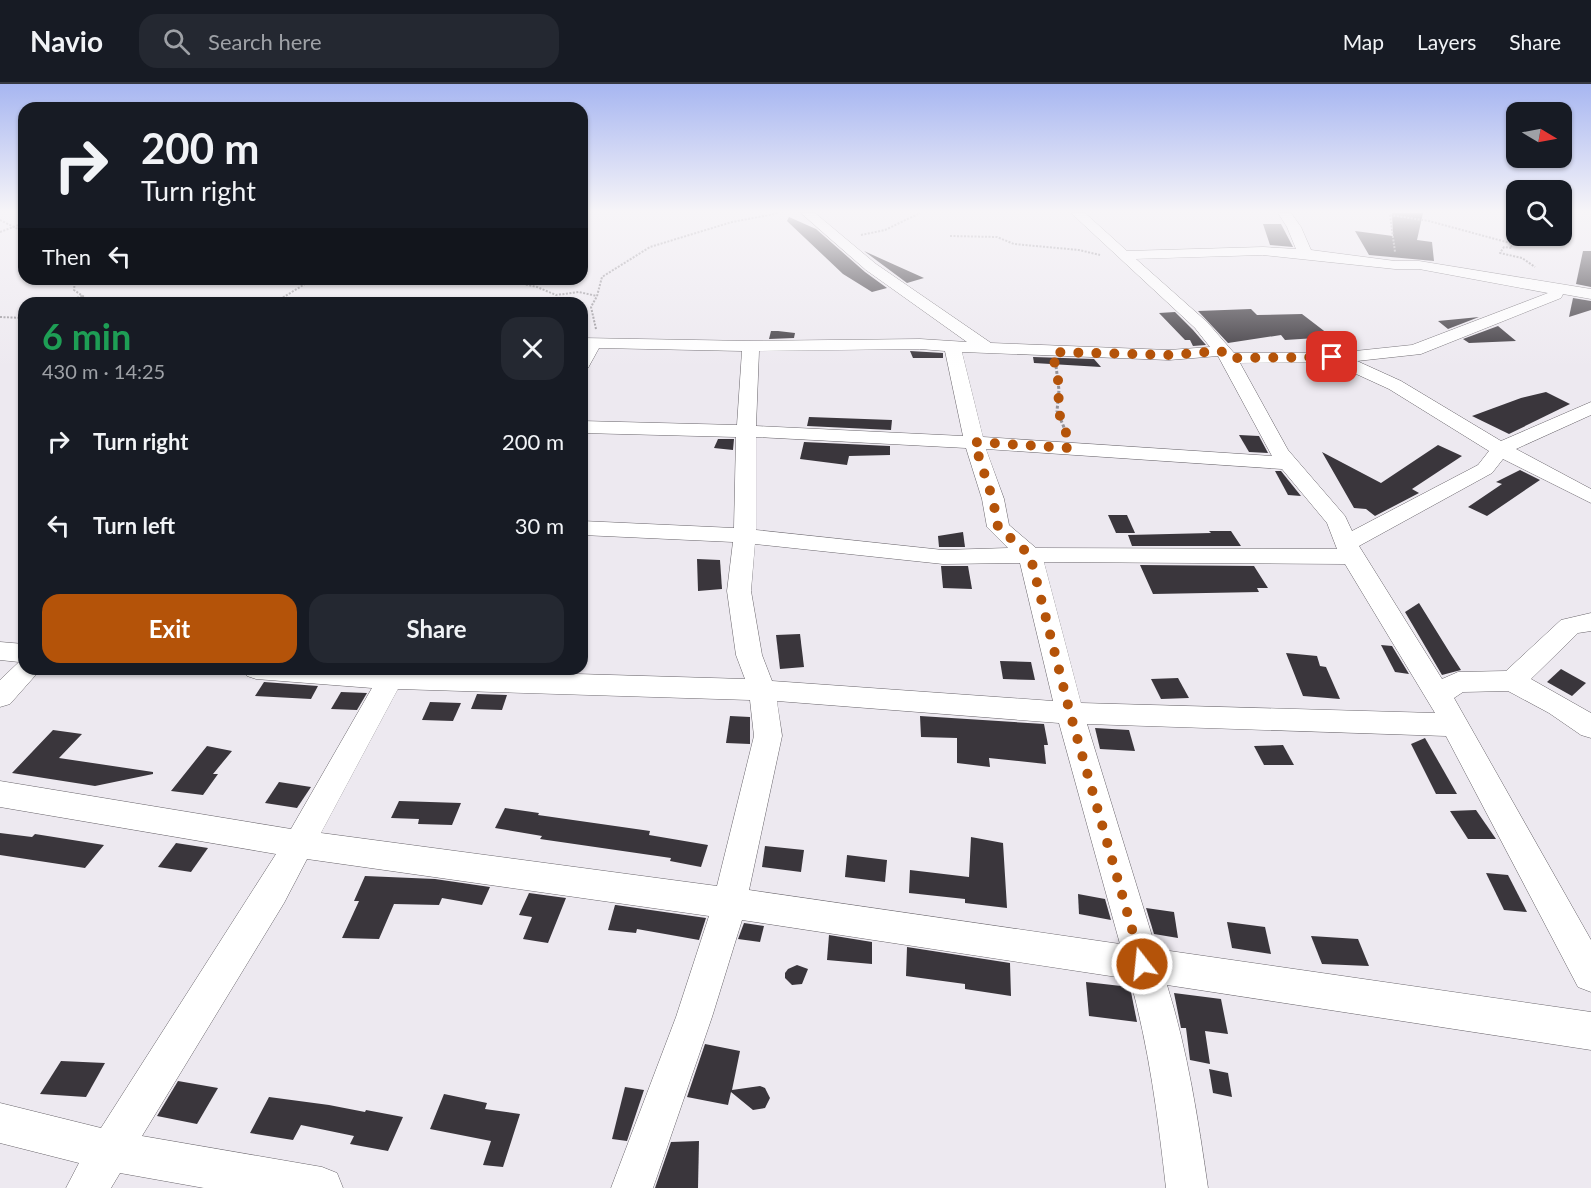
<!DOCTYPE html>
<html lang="en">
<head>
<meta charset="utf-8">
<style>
	:root { --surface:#171b24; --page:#242831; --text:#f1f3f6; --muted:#9ea1a6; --line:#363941; --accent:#b45309 }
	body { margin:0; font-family:Lato,sans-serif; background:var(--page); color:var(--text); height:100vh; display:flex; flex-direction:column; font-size:22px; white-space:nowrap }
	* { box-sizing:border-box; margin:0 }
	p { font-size:20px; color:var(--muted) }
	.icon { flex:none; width:33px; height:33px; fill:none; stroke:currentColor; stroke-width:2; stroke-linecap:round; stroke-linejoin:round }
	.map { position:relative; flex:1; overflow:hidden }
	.sheet { position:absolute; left:18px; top:213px; width:570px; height:378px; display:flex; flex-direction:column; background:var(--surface); border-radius:18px; box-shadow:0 2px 4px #0004 }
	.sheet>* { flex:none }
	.hud { position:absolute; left:18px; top:18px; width:570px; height:183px; border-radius:18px; box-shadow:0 2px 4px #0004; background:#171b24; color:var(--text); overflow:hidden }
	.needle { width:39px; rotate:100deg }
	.controls { position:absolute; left:1506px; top:18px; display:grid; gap:12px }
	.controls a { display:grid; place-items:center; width:66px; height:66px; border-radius:12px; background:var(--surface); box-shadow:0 2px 4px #0004; font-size:30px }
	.pin { position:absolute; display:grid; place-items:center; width:51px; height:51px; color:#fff; margin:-26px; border-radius:12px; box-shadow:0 3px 9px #0006 }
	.me { position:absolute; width:66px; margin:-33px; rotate:344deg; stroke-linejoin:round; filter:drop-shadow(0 0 4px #0008) }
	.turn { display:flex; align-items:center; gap:21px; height:126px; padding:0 24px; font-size:27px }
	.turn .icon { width:78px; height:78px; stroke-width:2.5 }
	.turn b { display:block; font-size:42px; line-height:51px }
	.then { display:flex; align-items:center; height:57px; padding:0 24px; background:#0003; gap:12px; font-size:22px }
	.round { display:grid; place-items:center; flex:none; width:63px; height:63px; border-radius:18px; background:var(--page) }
	.headline { display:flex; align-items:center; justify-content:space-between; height:102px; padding:0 24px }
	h1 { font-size:36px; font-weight:700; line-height:45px; color:#1e9e55 }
	.primary-button { display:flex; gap:12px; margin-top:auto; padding:12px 24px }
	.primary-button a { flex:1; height:69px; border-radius:18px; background:var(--accent); color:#fff; font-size:24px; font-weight:700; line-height:69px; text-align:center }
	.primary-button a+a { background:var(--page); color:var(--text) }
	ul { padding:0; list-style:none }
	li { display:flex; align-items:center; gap:18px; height:84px; padding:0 24px }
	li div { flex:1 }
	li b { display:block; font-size:22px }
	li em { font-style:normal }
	header { display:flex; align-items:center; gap:36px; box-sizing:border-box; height:84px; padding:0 30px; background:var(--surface); border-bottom:2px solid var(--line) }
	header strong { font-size:28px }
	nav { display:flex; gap:33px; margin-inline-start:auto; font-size:21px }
	.search { width:420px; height:54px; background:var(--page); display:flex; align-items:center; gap:15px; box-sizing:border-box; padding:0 21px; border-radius:18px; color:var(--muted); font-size:22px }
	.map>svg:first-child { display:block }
	.building { fill:#3a363c }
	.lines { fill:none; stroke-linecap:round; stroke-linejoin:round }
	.minor-casing { stroke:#69656b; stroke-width:1 }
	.path-far1 { stroke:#949196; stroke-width:2; stroke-dasharray:2 1.5; stroke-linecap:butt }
	.path { stroke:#949196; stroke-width:3; stroke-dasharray:3 2; stroke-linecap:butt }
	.minor { fill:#fff; fill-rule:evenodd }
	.route { stroke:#b45309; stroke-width:10; stroke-dasharray:0 18 }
</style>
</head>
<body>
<header>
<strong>Navio</strong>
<div class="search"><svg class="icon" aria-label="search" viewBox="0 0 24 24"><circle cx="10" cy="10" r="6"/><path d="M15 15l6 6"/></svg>Search here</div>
<nav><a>Map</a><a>Layers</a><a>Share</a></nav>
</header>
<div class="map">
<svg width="1591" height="1104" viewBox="0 0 1591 1104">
	<rect width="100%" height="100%" fill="#ede9f0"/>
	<g class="building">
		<polygon points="1392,129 1423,129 1417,156 1432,158 1434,177 1369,171 1355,147 1393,152"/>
		<polygon points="789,133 816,145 865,188 887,204 872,208 843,190 787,137"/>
		<polygon points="1263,140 1281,140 1293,163 1270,161"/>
		<polygon points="864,167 895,181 924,194 907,199"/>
		<polygon points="1583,167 1591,167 1591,203 1576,200"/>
		<polygon points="1573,214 1591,217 1591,226 1569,233"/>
		<polygon points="1251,225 1257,231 1302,230 1332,253 1285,256 1281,251 1228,259 1198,227"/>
		<polygon points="1175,228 1193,246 1206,261 1193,262 1190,256 1185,256 1159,229"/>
		<polygon points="1479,233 1448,245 1438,237"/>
		<polygon points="1498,242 1516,257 1469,259 1463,255"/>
		<polygon points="771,247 778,247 795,249 794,254 769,255"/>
		<polygon points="910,267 943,269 943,274 913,274"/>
		<polygon points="1033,273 1094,275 1101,283 1034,279"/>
		<polygon points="1546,308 1570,320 1509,350 1472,332 1521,314"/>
		<polygon points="809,333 892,336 891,346 807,342"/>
		<polygon points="1239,351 1259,352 1268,369 1249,368"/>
		<polygon points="718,355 734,355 733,366 714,364"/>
		<polygon points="804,358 890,362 890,371 849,372 847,381 800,375"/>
		<polygon points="1438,361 1462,372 1412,405 1419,409 1375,432 1366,425 1354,424 1322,368 1381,399"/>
		<polygon points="1520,386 1540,396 1487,432 1468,423 1502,400 1496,398"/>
		<polygon points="1275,387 1281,387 1301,412 1288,411"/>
		<polygon points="1108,431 1127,431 1135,449 1116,449"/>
		<polygon points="1209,447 1231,447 1241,462 1132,462 1128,451 1211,449"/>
		<polygon points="963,448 965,463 939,463 938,452"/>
		<polygon points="697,475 720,476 722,505 698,507"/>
		<polygon points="1140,481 1254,482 1268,504 1257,504 1259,508 1153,510"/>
		<polygon points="941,482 968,482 972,505 943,504"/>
		<polygon points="1419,519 1450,569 1461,586 1442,591 1405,528"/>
		<polygon points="800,550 804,583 780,585 776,551"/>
		<polygon points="1381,561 1392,562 1409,590 1395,588"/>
		<polygon points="1286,569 1317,572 1320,582 1326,583 1340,615 1303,612"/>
		<polygon points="1000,577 1031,578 1035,596 1003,595"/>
		<polygon points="1561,585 1586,599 1572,612 1547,598"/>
		<polygon points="1178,594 1189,614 1161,615 1151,595"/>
		<polygon points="264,598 318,602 311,615 255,612"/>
		<polygon points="341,608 367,609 357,626 331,625"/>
		<polygon points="477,610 507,611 502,626 471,625"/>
		<polygon points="430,618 461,619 453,637 422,636"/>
		<polygon points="730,632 750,633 750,660 726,659"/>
		<polygon points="920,632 1044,640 1048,661 1044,661 1046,680 989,674 990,683 957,679 957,654 921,653"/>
		<polygon points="1095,644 1129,646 1135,667 1100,665"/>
		<polygon points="53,646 82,650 59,674 153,688 153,690 95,702 12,689"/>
		<polygon points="1425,654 1457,710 1436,710 1411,660"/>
		<polygon points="1283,661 1294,681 1264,681 1254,662"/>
		<polygon points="207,662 232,667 213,690 218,690 203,711 171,707"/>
		<polygon points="279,698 311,703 297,724 265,719"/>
		<polygon points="399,717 461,719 452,741 418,740 419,735 391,734"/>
		<polygon points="505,724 539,729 538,731 650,747 649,751 708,761 701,783 670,777 671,774 540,755 542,752 495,744"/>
		<polygon points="1476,726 1496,755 1468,755 1450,727"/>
		<polygon points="0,749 32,753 35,750 104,761 85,784 0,771"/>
		<polygon points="971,753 1003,759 1007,824 965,819 965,815 909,809 910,786 969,793"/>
		<polygon points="176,759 208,764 191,788 158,783"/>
		<polygon points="765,762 804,766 801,788 762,783"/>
		<polygon points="847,771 887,776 885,798 845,793"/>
		<polygon points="1486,789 1508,791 1527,828 1504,826"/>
		<polygon points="365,792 435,795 490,803 482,821 442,814 439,821 394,820 379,855 342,854 359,817 354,817"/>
		<polygon points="529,809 566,814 548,859 523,855 532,833 519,831"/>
		<polygon points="1078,810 1105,815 1111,836 1079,830"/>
		<polygon points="615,821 616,821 706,834 699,856 637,845 636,849 608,846"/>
		<polygon points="1146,824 1174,828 1178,854 1154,850"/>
		<polygon points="1227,838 1265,843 1271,870 1232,864"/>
		<polygon points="744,839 764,842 760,858 738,855"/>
		<polygon points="829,851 872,858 872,880 827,876"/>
		<polygon points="1311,852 1358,855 1369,882 1322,880"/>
		<polygon points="907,863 1010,879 1011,912 965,905 965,900 906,892"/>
		<polygon points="797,881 808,885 802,900 792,901 785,894 785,889 788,885"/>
		<polygon points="1086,898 1130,903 1137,938 1089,932"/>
		<polygon points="1174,909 1221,915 1228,950 1205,947 1210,980 1190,976 1186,944 1181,944"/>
		<polygon points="705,960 740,967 732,1006 760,1002 765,1004 770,1014 765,1024 753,1026 731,1008 728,1021 687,1013"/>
		<polygon points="61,977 105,979 86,1013 40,1010"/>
		<polygon points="1209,985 1228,989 1232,1013 1213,1009"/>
		<polygon points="178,997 218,1004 197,1040 157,1032"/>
		<polygon points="625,1003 644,1006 627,1057 612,1055"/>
		<polygon points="444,1010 487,1019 485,1025 520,1030 503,1083 483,1081 491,1057 430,1045"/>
		<polygon points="269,1013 329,1021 365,1028 366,1026 403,1033 388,1067 350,1060 354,1052 301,1041 293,1056 250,1049"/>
		<polygon points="699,1057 698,1104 655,1104 671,1058"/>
	</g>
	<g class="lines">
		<defs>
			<g id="minor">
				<path d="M801,129h14l61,51 115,79 178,7 41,-3 -15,-19 -124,-115h14l42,38 136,-4 33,2 -9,-22 -9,-14h13l10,14 10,23 84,11h24l172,28v10l-28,-5 -2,4 -140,56 -64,7 44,20 100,60 90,-39v13l-75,34 75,40v14l-88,-44 -11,14 -133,73 83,133 16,-7 48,-1 55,-51 30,-7v18l-13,2 -47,46 60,34v25l-10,-3 -32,-22 -41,-22 -45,1 -9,6 137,242v52l-13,-5 -132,-251 -359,-12 69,225 435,63v38l-424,-65c21,67 31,134 41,203h-42c-8,-71 -17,-140 -36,-209l-388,-59 -30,97 -59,171h-42l65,-171 33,-101 -402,-57 -23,44 -142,233 180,31 15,6 6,15h-139l-84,-15 -9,15h-45l13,-25 -79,-20v-40l101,25 175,-274 -276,-47v-26l291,48 81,-141 -116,-9 -9,-3 -4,-7h166l336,10 -9,-24 -9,-64 6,-49 -151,-7v-14l152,7 2,-91 -154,-4v-12l155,4 5,-74 -143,-3 -11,20 -6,1v-31l169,3 169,-2 47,3 -101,-72zM1263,171l132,14h24l129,24 -136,52 -76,8h-102l-27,-31 -71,-63zM920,265l25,2 18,85 -207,-10 3,-75zM962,268l207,8 49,-4 54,100 -289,-19zM1330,278l59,27 100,62 -11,14 -126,66 -7,-15 -57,-66 -48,-87zM756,353l210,11 16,51 5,28 21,21 -65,2 -187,-20zM986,365l296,20 45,54 10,26 -301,-1 -27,-23 -5,-26zM755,460l188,20 77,-1 33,138 -281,-20 -10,-26 -11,-64zM1044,478l301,2 90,149 -354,-10zM398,605l352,11 4,36 -37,150 -396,-53zM777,617l282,22 61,221 -371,-54 33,-154z"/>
				<polygon points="0,558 24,560 24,585 41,585 10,620 0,623 0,596 19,578 0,576"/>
			</g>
		</defs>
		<use href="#minor" class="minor-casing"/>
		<g class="path-far1">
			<polyline points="1390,131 1429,137 1510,159 1512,164 1504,163 1500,169 1522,174 1535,183"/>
			<polyline points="1390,131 1395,168"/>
			<polyline points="0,136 24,148"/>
			<polyline points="0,148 24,139"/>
			<polyline points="861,151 885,146 920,129"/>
			<polyline points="950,152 997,153 1014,160 1079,166 1100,171"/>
			<polyline points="75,195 74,206 87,215 158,219"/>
			<polyline points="502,195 537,203 556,211 579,208 597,212"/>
			<polyline points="64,219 82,212"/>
			<polyline points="274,219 313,195"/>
			<polyline points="0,233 24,234"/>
			<polyline points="596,245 591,223 597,212 602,193 650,163 732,138 779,129"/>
		</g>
		<polyline class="path" points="1056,282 1059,306 1057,327 1066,348"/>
		<use href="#minor" class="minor"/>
	</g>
	<linearGradient id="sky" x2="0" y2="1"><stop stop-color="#a7b6f1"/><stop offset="0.45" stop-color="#f7f5f8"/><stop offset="1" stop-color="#f7f5f8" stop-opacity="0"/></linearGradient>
	<rect width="1591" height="284" fill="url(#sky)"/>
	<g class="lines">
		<polyline class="route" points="1142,880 1070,629 1030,471 998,443 993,416 974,358 1069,364 1065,344 1058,327 1059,306 1057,286 1052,271 1054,268 1169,271 1221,267 1228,274 1332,273"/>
	</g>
</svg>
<div class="controls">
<a><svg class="needle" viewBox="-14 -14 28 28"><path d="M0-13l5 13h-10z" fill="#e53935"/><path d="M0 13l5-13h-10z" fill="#9ea1a6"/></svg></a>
<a><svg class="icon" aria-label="search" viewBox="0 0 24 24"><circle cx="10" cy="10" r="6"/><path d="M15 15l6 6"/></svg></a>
</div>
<div class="pin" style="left:1332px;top:273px;background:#d93025"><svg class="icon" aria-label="arrive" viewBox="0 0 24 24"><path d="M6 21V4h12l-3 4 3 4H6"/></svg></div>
<svg class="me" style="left:1142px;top:880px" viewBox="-20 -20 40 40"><circle r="17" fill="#b45309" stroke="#fff" stroke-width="3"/><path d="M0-11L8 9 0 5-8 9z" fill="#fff"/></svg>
<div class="hud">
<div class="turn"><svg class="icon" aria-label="right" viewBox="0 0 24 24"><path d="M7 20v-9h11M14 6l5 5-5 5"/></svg><div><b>200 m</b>Turn right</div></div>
<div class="then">Then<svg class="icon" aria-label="left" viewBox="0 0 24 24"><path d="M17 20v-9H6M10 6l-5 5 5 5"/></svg></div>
</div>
<section class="sheet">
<div class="headline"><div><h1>6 min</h1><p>430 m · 14:25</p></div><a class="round"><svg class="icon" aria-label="close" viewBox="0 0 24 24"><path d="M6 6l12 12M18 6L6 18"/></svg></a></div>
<ul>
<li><svg class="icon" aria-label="right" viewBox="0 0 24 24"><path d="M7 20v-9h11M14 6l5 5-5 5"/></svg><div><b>Turn right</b></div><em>200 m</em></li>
<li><svg class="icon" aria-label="left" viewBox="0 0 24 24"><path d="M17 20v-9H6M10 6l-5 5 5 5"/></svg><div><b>Turn left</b></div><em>30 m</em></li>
</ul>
<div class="primary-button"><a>Exit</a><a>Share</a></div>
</section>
</div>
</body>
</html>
